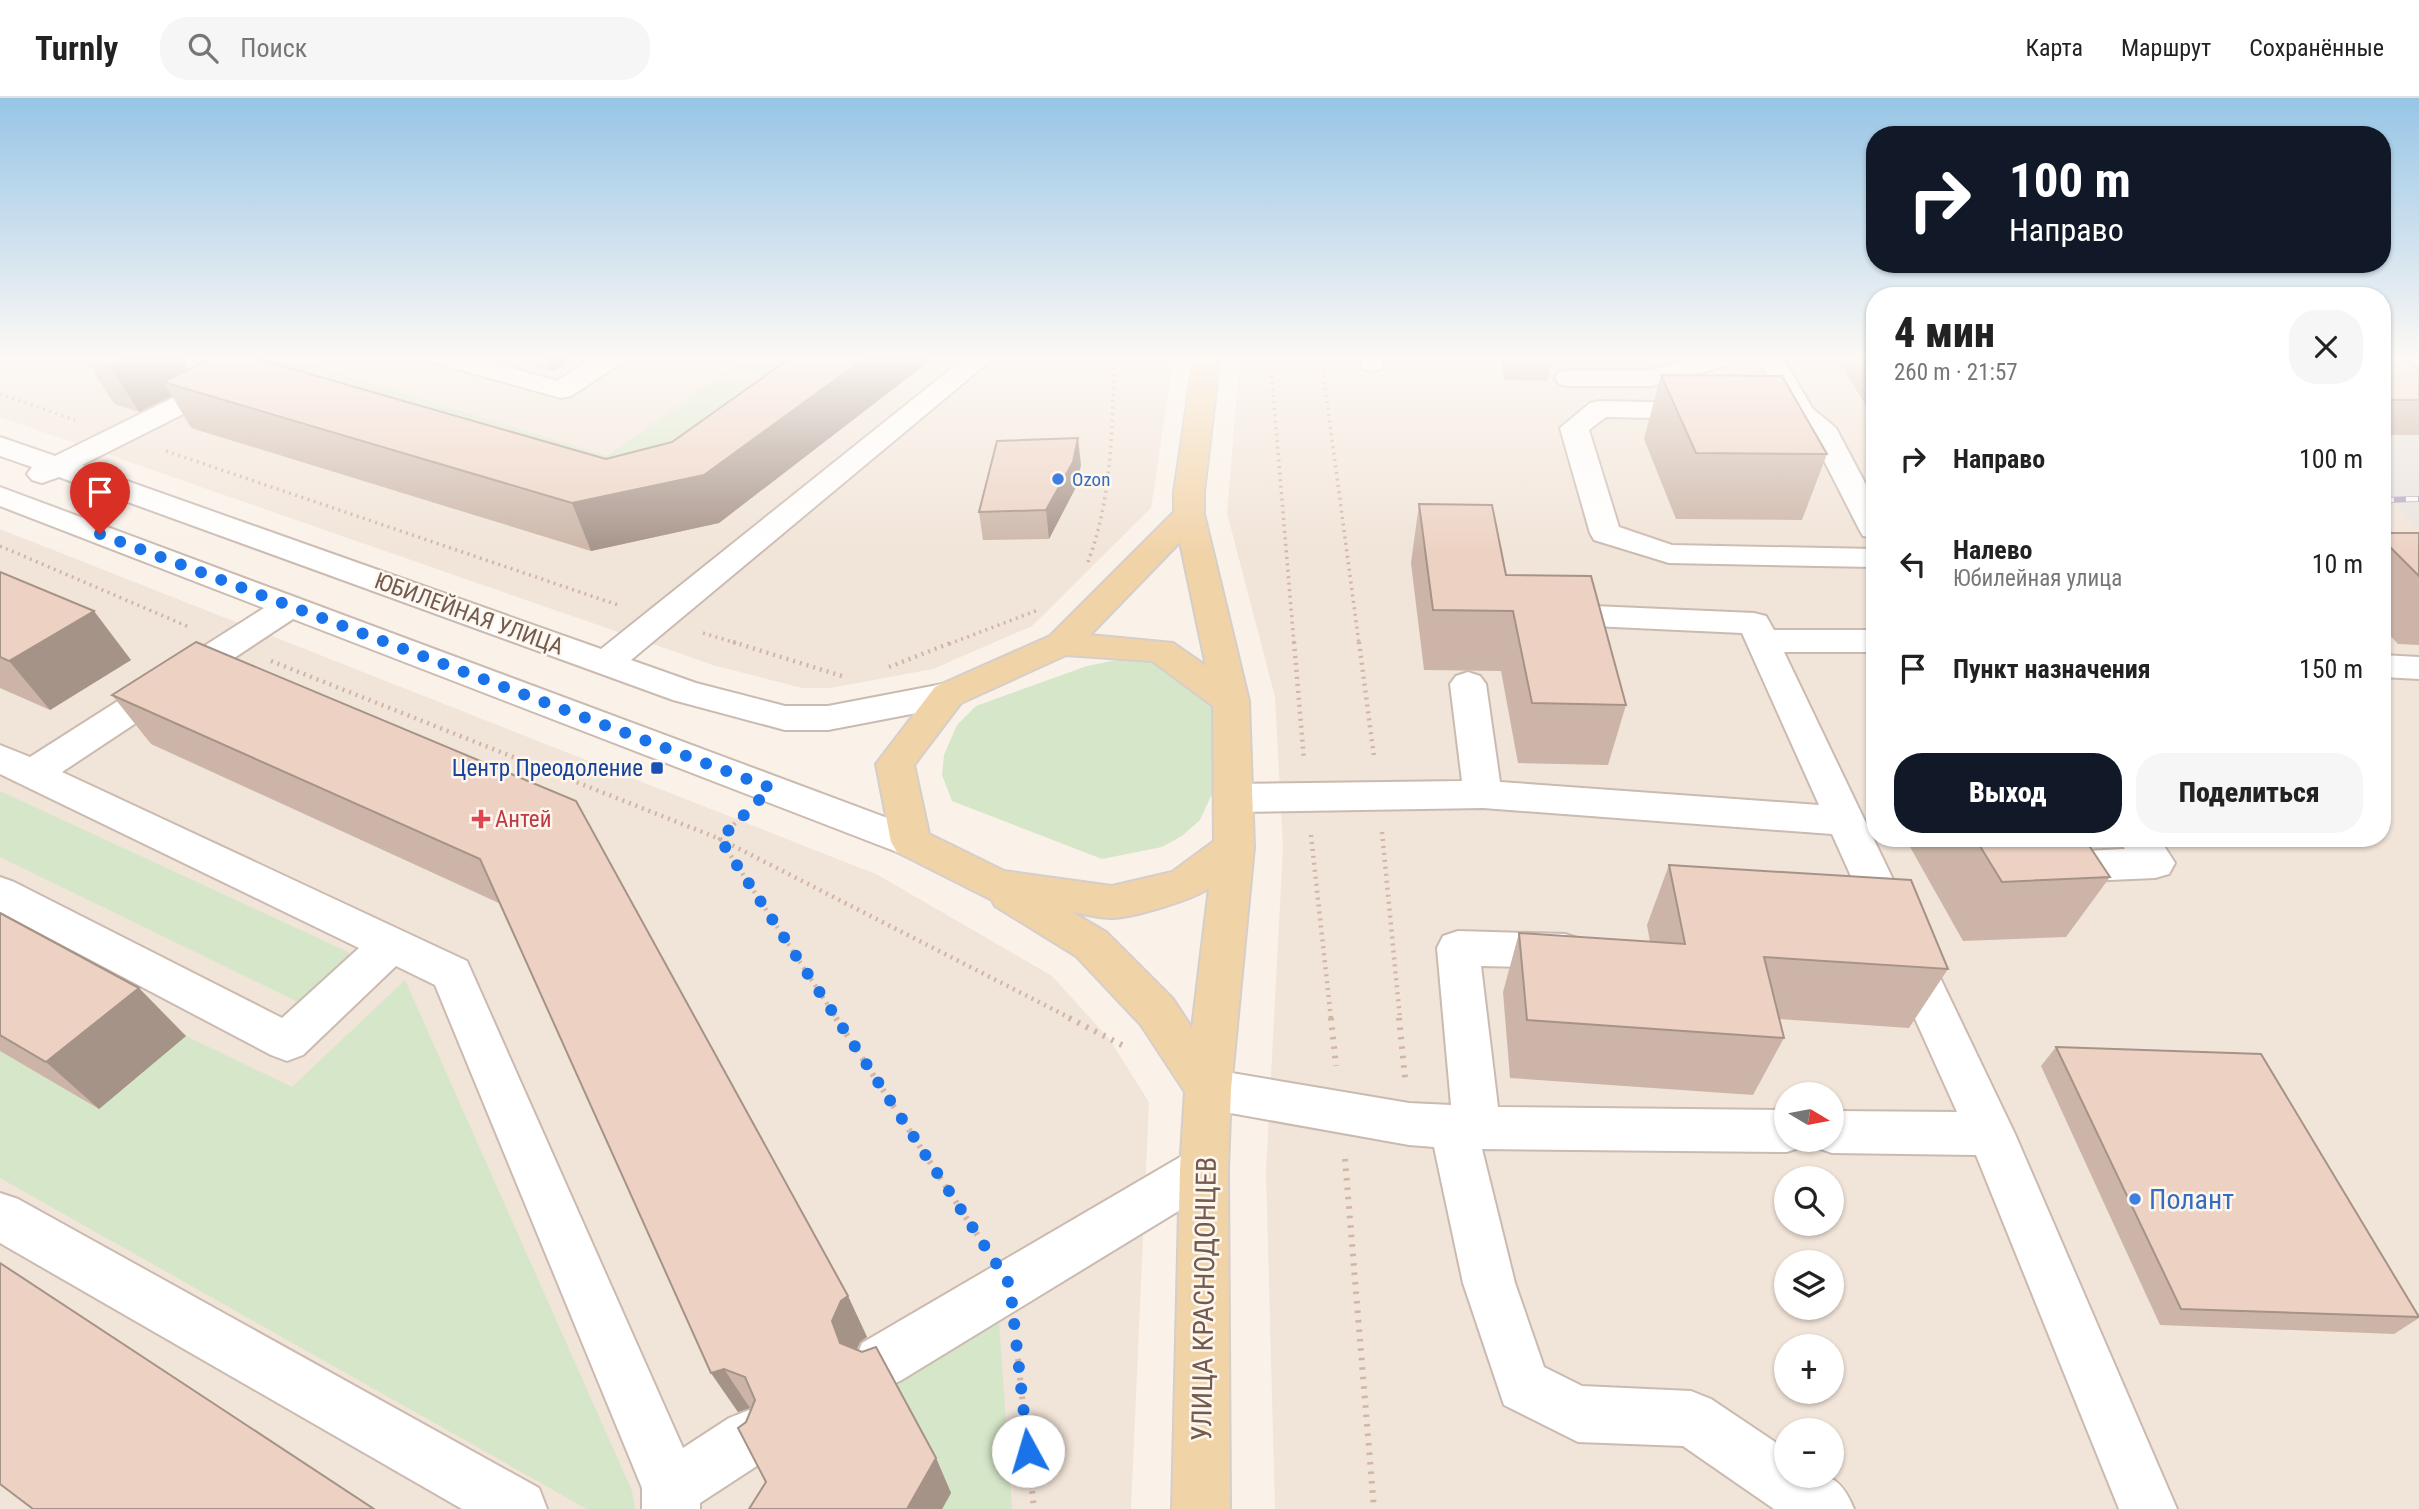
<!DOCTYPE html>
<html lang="ru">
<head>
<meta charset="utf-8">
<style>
	:root { --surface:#fff; --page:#f6f6f6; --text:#222; --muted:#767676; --line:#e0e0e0; --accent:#111827 }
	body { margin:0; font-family:"Roboto Condensed",sans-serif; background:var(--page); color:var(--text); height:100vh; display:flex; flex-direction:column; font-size:26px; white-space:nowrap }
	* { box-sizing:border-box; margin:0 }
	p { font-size:23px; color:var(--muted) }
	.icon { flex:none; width:38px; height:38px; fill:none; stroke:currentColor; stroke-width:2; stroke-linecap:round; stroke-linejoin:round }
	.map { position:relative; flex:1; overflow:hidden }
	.panel { position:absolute; left:1866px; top:189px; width:525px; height:560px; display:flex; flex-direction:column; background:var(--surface); border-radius:28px; box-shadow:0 2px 5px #0004 }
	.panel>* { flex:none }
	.hud { position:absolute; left:1866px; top:28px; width:525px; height:147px; border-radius:28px; box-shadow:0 2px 5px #0004; background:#111827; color:#fff; overflow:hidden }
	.needle { width:46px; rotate:100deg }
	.tools { position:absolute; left:1774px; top:984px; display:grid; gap:14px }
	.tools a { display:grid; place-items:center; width:70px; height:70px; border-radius:50%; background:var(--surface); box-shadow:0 2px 5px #0004; font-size:35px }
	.pin { position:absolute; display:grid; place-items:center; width:60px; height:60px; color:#fff; margin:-72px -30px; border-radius:50% 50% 50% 0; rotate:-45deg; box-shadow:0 0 7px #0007 }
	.pin .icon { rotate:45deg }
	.me { position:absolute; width:77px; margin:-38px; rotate:354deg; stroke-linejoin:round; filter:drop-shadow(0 0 5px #0008) }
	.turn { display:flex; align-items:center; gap:24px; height:147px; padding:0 28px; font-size:32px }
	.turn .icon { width:91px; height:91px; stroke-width:2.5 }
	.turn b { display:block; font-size:49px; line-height:60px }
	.round { display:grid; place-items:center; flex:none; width:74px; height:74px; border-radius:28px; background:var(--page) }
	.head { display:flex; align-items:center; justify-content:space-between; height:119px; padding:0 28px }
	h1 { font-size:42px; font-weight:800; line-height:52px }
	.action { display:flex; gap:14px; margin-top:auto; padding:14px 28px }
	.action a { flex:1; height:80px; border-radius:28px; background:var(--accent); color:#fff; font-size:28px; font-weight:800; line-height:80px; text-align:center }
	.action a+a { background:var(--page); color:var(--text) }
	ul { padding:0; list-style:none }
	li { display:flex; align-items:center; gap:21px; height:105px; padding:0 28px }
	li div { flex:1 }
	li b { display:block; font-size:26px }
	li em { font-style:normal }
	header { display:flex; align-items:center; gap:42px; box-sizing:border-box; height:98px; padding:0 35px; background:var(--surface); border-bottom:2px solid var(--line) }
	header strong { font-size:33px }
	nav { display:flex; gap:38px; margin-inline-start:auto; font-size:24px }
	.search { width:490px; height:63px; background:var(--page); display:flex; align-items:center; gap:18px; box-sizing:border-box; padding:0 24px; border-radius:28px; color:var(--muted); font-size:26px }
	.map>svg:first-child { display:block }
	.residential { fill:#f1e4d8; fill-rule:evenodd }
	.industrial { fill:#e9e3de }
	.green { fill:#d6e6c8 }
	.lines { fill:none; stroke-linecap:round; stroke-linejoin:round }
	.minor-casing { stroke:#cbbab0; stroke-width:4 }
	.major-casing { stroke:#d5ceca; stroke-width:4 }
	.path-far2 { stroke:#d1b5a6; stroke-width:3.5; stroke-dasharray:2 4.5; stroke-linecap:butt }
	.path-far1 { stroke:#d1b5a6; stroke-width:4.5; stroke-dasharray:2 5; stroke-linecap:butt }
	.path { stroke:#d1b5a6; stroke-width:6; stroke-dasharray:2.5 7; stroke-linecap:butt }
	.minor { fill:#fff; fill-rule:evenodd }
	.major { fill:#f1d3a8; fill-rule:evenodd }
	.rail-casing { stroke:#b5a8c3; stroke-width:6 }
	.rail { stroke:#fdf7ef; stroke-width:4.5; stroke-dasharray:12; stroke-linecap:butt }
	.wall { fill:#ccb5a8 }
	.shaded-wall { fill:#a69388 }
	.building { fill:#edd2c3; stroke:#a69388; stroke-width:2 }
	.route { stroke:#1a73e8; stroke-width:12; stroke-dasharray:0 21.6 }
	.shop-dot { fill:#3f7fe0; stroke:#fdf7ef; stroke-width:2.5 }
	.transit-dot { fill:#1a4fb4; stroke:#fdf7ef; stroke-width:2.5 }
	.health-dot { fill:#e0444e; stroke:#fdf7ef; stroke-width:2.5 }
	.labels { text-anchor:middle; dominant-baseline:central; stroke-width:5; stroke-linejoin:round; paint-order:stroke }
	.far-shop-label { font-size:19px; fill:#366cbe; stroke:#fdf7ef; text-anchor:start }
	.street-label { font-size:23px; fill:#725a4f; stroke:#fdf7ef }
	.transit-label { font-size:23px; fill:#164399; stroke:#fdf7ef; text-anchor:end }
	.health-label { font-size:23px; fill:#be3a42; stroke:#fdf7ef; text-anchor:start }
	.near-shop-label { font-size:28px; fill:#366cbe; stroke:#fdf7ef; text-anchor:start }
	.near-street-label { font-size:28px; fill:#725a4f; stroke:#fdf7ef }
</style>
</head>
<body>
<header>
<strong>Turnly</strong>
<div class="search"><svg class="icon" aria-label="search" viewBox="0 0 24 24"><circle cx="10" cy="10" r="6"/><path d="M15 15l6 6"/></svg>Поиск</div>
<nav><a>Карта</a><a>Маршрут</a><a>Сохранённые</a></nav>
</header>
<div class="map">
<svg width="2419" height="1411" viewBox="0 0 2419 1411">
	<rect width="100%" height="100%" fill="#faf2e9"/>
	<g class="residential">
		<polygon points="0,258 1174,258 1151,410 1032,528 933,571 830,590 802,590 713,567 0,319"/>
		<path d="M1240,258h634v482h508v-348l37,35v984h-1144l-9,-337 17,-325 -8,-150 -48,-184zM1787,996h45v45h-45zM1787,1080h45v45h-45zM1787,1164h45v45h-45zM1787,1248h45v45h-45zM1787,1332h45v45h-45z"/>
		<polygon points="0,431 878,777 1052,878 1109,941 1149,1004 1131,1411 0,1411"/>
	</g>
	<polygon class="industrial" points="2382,258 2419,258 2419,430 2382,395"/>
	<g class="green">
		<polygon points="264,258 282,258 607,358 749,258 819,258 631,390 247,274"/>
		<polygon points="1121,561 1150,561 1214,608 1217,685 1200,722 1182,738 1162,749 1102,761 952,703 942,677 944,657 957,627 976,608 1087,568"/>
		<polygon points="0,693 350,855 300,905 0,759"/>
		<polygon points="405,882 632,1393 635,1411 587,1411 0,1080 0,953 99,1010 186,938 292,989"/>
		<polygon points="999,1224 1012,1411 942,1411 881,1264 915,1274"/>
	</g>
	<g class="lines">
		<defs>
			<g id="minor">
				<polygon points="428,258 471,258 557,283 596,258 627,258 623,264 571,298 561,300 432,264"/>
				<polygon points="967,258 996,258 631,562 696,585 785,608 828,608 948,585 961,589 966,597 961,605 948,609 828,632 785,632 673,602 59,379 42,385 32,382 27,376 32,369 0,358 0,339 55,358 215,279 224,277 233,279 237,285 233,291 82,367 601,551"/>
				<polygon points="1359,258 1385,258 1381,271 1372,273 1363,271"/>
				<polygon points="1701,258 1735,258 1729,267 1652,288 1568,288 1559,286 1555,280 1559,274 1568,272 1651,272"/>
				<polygon points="1756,258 1782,258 1812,310 1836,330 1874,402 1874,440 1863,438 1859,431 1810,335 1795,323 1782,321 1778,315 1784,309"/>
				<polygon points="2403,258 2419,258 2419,268 2410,266"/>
				<polygon points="1600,303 1704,305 1714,307 1718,313 1714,319 1704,321 1606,319 1589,332 1619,429 1672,447 1874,451 1874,469 1669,465 1594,442 1590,435 1560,330 1590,305"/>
				<polygon points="0,389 925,734 931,744 925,754 911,759 897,754 293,521 62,674 467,863 683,1350 729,1320 749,1312 769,1320 777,1340 769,1360 700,1405 700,1411 642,1411 642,1390 435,887 396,868 303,957 287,963 271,957 0,814 0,779 14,784 282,920 359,850 0,676 0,647 30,659 264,510 0,408"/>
				<polygon points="1571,507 1754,515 1766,518 1774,532 1874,532 1874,554 1784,554 2015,1036 2177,1411 2119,1411 1976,1057 1832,1055 1815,1049 1812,1041 1832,1041 1832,1013 1957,1014 1832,736 1483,710 1233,714 1219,710 1214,700 1219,690 1233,686 1462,683 1450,586 1456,578 1468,574 1480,578 1486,586 1500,684 1819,707 1742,535 1571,527 1559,524 1554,517 1559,510"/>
				<polygon points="2382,557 2419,559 2419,581 2382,579"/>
				<polygon points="2118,740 2159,740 2175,765 2169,776 2155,780 2064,784 2050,780 2044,769 2050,758 2064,754 2125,751"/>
				<path d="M1458,833l107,3 15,5 6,12 -6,12 -15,5 -84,-2 17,141 289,3v29h20l-3,7 -17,6 -305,-3 33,134 29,84 38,19 109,5 20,8 76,51v25c37,0 51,-5 67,34h-80l-91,-63 -105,-4 -74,-37 -41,-122 -29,-136 -25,-2 -201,-36 -16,-6 -7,-14 7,-14 16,-6 201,34 42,2 -14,-157 6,-12z"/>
				<polygon points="1204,1049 1221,1055 1228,1071 1221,1087 900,1283 881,1291 862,1283 854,1264 862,1245 1187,1055"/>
				<polygon points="0,1095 18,1101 539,1390 547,1411 462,1411 0,1145"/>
			</g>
			<path id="major" d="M1194,258h26l-16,136v22l45,187 5,146 -23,242 -3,80 2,340h-58l8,-340 5,-77 -44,-67 -65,-69 -81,-50 -3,-6 -95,-48 -6,-10 -15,-78 59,-77 115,-51 124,-124v-20zM1180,444l26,124 -33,-23 -83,-8zM1066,557l86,6 61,45 1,135 -42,31 -60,14 -108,-15 -75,-37 -15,-69 47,-62zM1209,790l-17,140 -19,-29 -67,-67 -34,-20c13,2 26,6 39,6 20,0 82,-18 98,-30z"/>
		</defs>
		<use href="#minor" class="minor-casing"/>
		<use href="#major" class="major-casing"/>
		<g class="path-far2">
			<polyline points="1270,258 1294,546"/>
			<polyline points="1321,258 1359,546"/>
			<polyline points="0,296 75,322"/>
			<polyline points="166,353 618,507"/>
			<polyline points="0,448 189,529"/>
			<path d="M1088,464c25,-67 24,-136 26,-206"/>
			<polyline points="703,535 739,546"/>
			<polyline points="949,546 1038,512"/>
		</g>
		<g class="path-far1">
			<polyline points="733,544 845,579"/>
			<polyline points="1294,544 1304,662"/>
			<polyline points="1359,544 1374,659"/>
			<polyline points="271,563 720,741 1072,921"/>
			<polyline points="889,569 953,544"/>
			<polyline points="740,720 720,741 837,921"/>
			<polyline points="1382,734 1400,921"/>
			<polyline points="1311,737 1331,921"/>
		</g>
		<g class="path">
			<polyline points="836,920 984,1147"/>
			<polyline points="1069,920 1124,948"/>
			<polyline points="1331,920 1336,968"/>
			<polyline points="1399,920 1405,980"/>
			<polyline points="1345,1061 1374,1411"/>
			<polyline points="1016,1242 1034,1411"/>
		</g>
		<use href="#minor" class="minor"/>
		<use href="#major" class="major"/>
		<defs>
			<polyline id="rail" points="2382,402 2419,401"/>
		</defs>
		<use href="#rail" class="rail-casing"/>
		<use href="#rail" class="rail"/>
	</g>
	<g class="wall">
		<polygon points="85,258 187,258 185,273 606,361 672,344 793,258 936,258 719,425 591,453 191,330 172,298 139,314 114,306 85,260"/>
		<polygon points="500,258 577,258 552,273"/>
		<polygon points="1501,258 1553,258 1548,283 1504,282"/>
		<polygon points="1835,258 1874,258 1874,320"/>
		<polygon points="2382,258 2419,302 2419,337 2382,337"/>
		<polygon points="1661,277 1827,356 1802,422 1676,421 1644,341"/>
		<polygon points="1081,367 1075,391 1049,441 983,442 979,414"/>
		<polygon points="1419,406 1506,477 1626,607 1608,667 1518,665 1501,573 1424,572 1411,465"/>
		<polygon points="2382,435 2419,435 2419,547 2398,546 2382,529"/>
		<polygon points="0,474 131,562 50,612 0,590"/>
		<polygon points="112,597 576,703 848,1198 867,1239 860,1244 856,1252 936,1360 951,1395 942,1411 749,1411 766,1384 746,1324 752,1310 750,1310 738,1314 711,1275 501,806 151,646"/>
		<polygon points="1874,662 1874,686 1868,675"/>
		<polygon points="1905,740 2084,740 2110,779 2066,839 1963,843"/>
		<polygon points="1669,767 1948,871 1909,930 1779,921 1784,940 1753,997 1510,980 1503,894 1519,835 1650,844 1647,827"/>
		<polygon points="0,815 186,938 99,1011 0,953"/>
		<polygon points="2056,949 2419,1220 2394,1236 2160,1227 2041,968"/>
	</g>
	<g class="shaded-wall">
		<polygon points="131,258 187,258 182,289 163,284 172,298 139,314 110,268"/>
		<polygon points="546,258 577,258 552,273"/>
		<polygon points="868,258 936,258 719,425 591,453 572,405"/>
		<polygon points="1078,340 1081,367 1075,391 1049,441 1046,412"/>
		<polygon points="94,513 131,562 50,612 9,563"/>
		<polygon points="139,890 186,938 99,1011 46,964"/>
		<polygon points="848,1198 867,1239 860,1244 852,1263 840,1245 832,1223 841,1203"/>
		<polygon points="724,1271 750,1310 738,1314 711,1275"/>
		<polygon points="936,1360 951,1395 942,1411 907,1411"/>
	</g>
	<g class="building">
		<polygon points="85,258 131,258 110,268 85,260"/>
		<polygon points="216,258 247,258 606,361 672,344 793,258 868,258 704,377 572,405 163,284"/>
		<polygon points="1862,258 1874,258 1874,277"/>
		<polygon points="2382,258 2401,258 2419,272 2419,302 2382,302"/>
		<polygon points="1661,277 1782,278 1827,356 1696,355"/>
		<polygon points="1078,340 1073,364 1046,412 979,414 997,343"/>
		<polygon points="1419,406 1492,407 1506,477 1591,478 1626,607 1532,605 1513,513 1433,512"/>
		<polygon points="2382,435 2419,435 2419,478 2382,441"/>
		<polygon points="0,474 94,513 9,563 0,559"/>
		<polygon points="196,544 576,703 848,1198 841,1203 832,1223 840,1245 862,1254 876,1249 936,1360 907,1411 749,1411 766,1384 738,1330 746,1324 755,1302 745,1279 724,1271 711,1275 480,761 112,597"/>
		<polygon points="1975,740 2084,740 2110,779 2002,784"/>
		<polygon points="1669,767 1911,782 1948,871 1764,859 1784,940 1527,922 1519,835 1685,846"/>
		<polygon points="0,815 139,890 46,964 0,937"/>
		<polygon points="2056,949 2261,956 2419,1219 2181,1211"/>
		<polygon points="0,1165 374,1411 33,1411 0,1386"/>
	</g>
	<linearGradient id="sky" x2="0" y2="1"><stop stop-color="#97c5e6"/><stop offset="0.57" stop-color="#fdf9f5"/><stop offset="1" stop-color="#fdf9f5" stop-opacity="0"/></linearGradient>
	<rect width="2419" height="456" fill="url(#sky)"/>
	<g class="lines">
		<polyline class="route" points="100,436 771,690 720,741 1010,1187 1028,1353"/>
	</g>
	<g class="shop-dot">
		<circle cx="1058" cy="381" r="7"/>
		<circle cx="2135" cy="1101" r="7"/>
	</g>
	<rect class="transit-dot" x="650" y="663" width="14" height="14" rx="3.5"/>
	<path class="health-dot" d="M477.5 710.5h7v7h7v7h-7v7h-7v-7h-7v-7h7z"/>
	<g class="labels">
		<g class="far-shop-label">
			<text x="1072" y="381">Ozon</text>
		</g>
		<g class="street-label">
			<text transform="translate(469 516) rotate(20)">ЮБИЛЕЙНАЯ УЛИЦА</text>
		</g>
		<g class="transit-label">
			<text x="643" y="670">Центр Преодоление</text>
		</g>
		<g class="health-label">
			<text x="495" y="721">Антей</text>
		</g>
		<g class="near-shop-label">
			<text x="2149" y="1101">Полант</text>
		</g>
		<g class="near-street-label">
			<text transform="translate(1204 1201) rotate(-89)">УЛИЦА КРАСНОДОНЦЕВ</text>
		</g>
	</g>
</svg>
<div class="tools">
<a><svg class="needle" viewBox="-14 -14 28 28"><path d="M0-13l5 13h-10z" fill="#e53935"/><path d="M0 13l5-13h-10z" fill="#767676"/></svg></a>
<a><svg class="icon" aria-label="search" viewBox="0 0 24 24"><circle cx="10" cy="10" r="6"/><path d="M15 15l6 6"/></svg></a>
<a><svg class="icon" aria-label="layers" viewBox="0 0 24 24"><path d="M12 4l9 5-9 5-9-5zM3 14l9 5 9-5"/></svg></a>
<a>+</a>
<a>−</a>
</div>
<div class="pin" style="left:100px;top:436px;background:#d93025"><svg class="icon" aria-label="arrive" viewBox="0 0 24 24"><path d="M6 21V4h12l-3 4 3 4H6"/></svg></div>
<svg class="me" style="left:1028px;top:1353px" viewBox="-20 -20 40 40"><circle r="19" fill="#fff"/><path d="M0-13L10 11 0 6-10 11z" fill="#1a73e8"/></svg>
<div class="hud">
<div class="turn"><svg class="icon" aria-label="right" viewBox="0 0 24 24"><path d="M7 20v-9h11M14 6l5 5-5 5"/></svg><div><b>100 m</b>Направо</div></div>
</div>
<section class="panel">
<div class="head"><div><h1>4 мин</h1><p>260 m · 21:57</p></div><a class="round"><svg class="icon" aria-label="close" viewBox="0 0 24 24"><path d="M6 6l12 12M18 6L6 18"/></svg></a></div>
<ul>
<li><svg class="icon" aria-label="right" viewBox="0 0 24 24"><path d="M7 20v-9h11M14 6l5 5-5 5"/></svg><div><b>Направо</b></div><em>100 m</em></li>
<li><svg class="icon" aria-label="left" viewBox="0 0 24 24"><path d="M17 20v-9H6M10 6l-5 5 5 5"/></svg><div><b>Налево</b><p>Юбилейная улица</p></div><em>10 m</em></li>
<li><svg class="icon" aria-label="arrive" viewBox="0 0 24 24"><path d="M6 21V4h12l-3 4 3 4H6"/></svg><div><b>Пункт назначения</b></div><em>150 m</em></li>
</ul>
<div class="action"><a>Выход</a><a>Поделиться</a></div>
</section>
</div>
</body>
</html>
